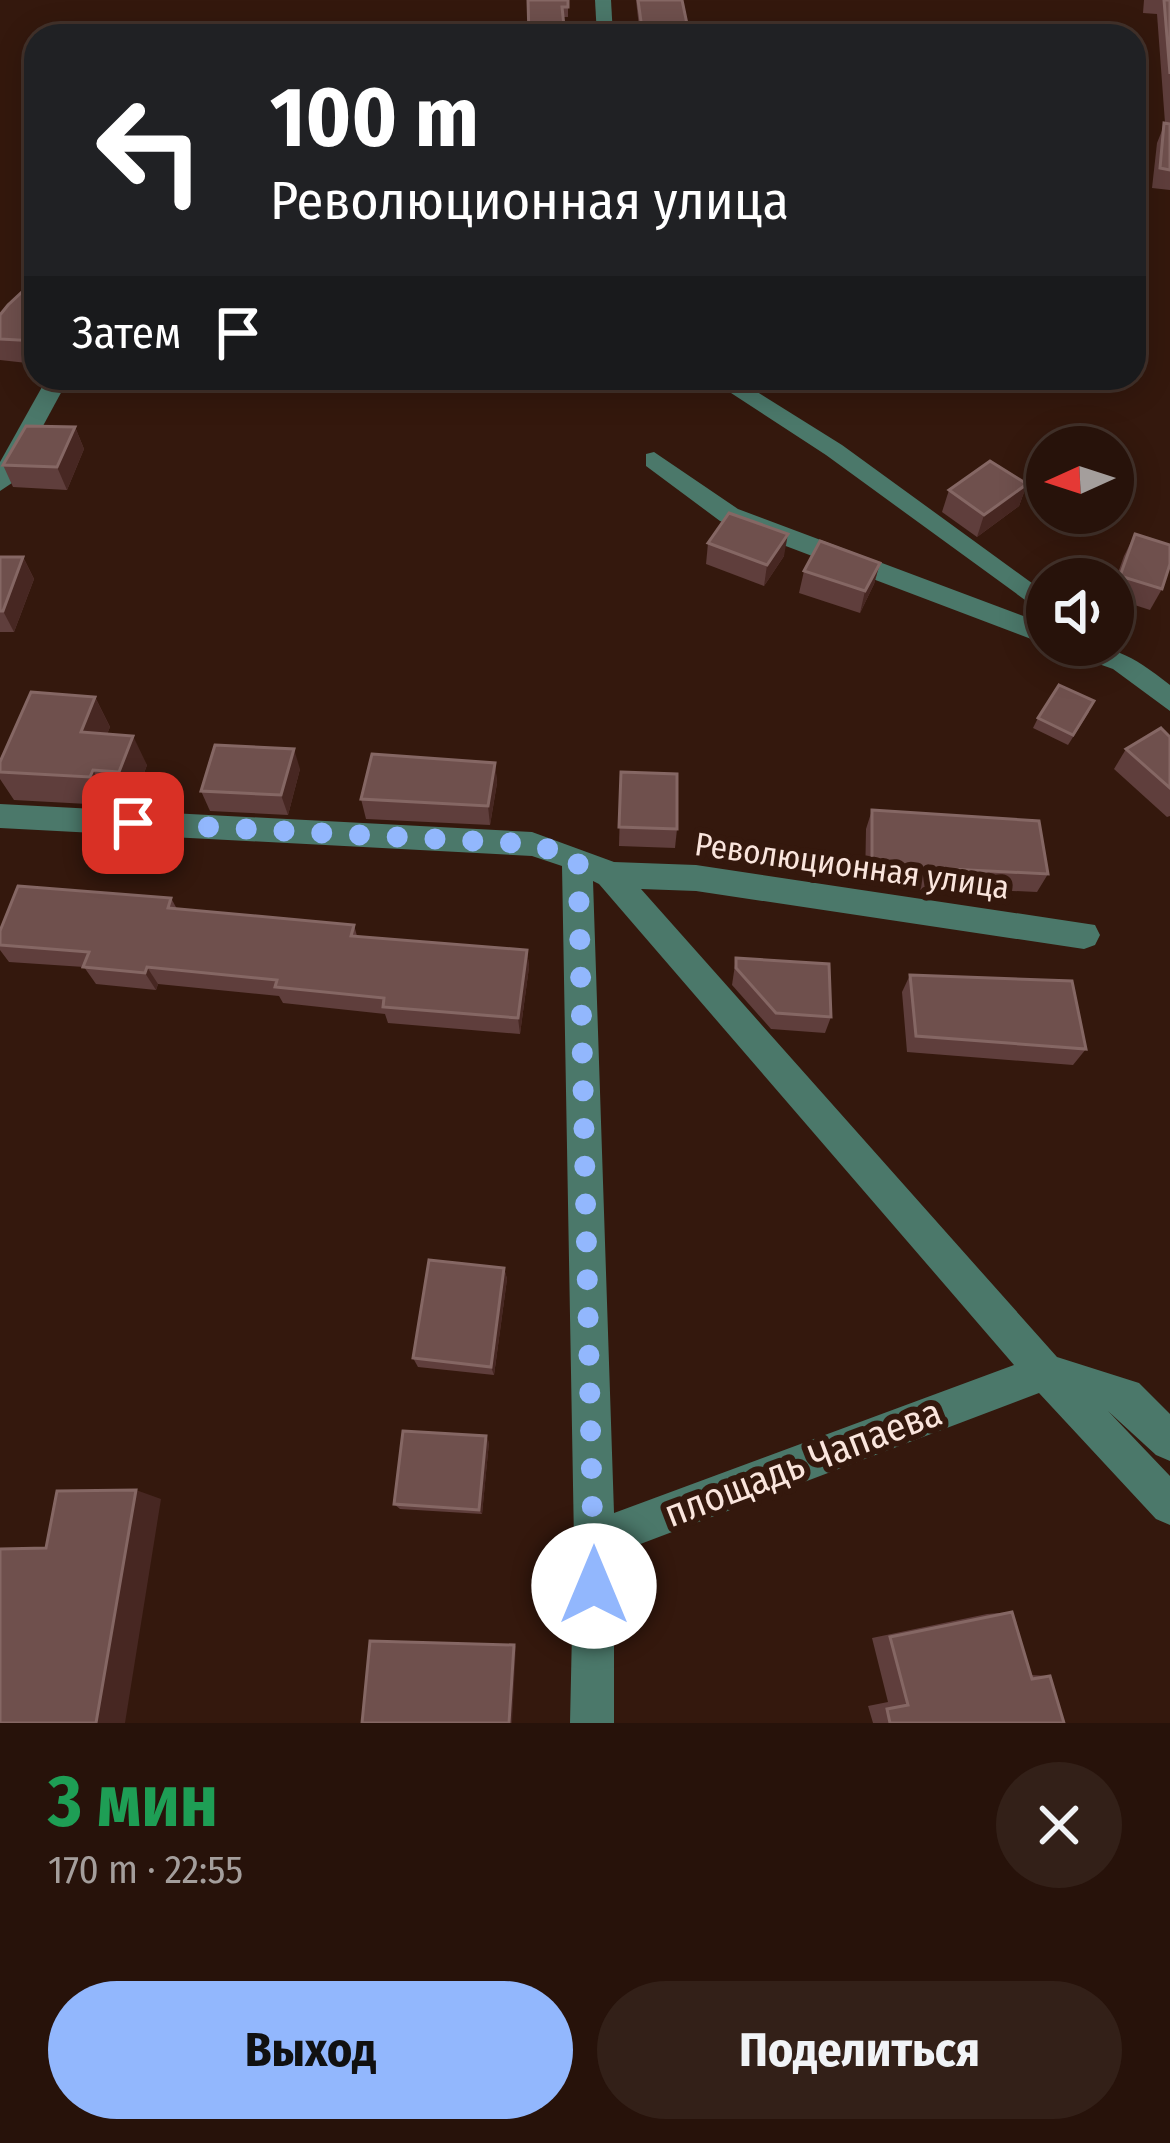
<!DOCTYPE html>
<html lang="ru">
<head>
<meta charset="utf-8">
<style>
	:root { --surface:#27120a; --page:#332018; --text:#f1f3f6; --muted:#a49e9c; --line:#43322b; --accent:#92b7fd }
	body { margin:0; font-family:"Fira Sans Condensed",sans-serif; background:var(--page); color:var(--text); height:100vh; display:flex; flex-direction:column; font-size:45px; white-space:nowrap }
	* { box-sizing:border-box; margin:0 }
	p { font-size:39px; color:var(--muted) }
	.icon { flex:none; width:66px; height:66px; fill:none; stroke:currentColor; stroke-width:2; stroke-linecap:round; stroke-linejoin:round }
	.map { position:relative; height:1723px; overflow:hidden }
	.drawer { display:flex; flex-direction:column; background:var(--surface); flex:1 }
	.drawer>* { flex:none }
	.banner { position:absolute; left:24px; top:24px; width:1122px; height:366px; border-radius:36px; box-shadow:0 6px 30px #0003,0 0 0 3px var(--line); background:#202124; color:#fff; overflow:hidden }
	.needle { width:78px; rotate:267deg }
	.tools { position:absolute; left:1026px; top:426px; display:grid; gap:24px }
	.tools a { display:grid; place-items:center; width:108px; height:108px; border-radius:50%; background:var(--surface); box-shadow:0 6px 30px #0003,0 0 0 3px var(--line); font-size:60px }
	.pin { position:absolute; display:grid; place-items:center; width:102px; height:102px; color:#fff; margin:-51px; border-radius:24px; box-shadow:0 6px 18px #0006 }
	.me { position:absolute; width:132px; margin:-66px; rotate:0deg; stroke-linejoin:round; filter:drop-shadow(0 0 9px #0008) }
	.turn { display:flex; align-items:center; gap:42px; height:252px; padding:0 48px; font-size:54px }
	.turn .icon { width:156px; height:156px; stroke-width:2.5 }
	.turn b { display:block; font-size:84px; line-height:102px }
	.then { display:flex; align-items:center; height:114px; padding:0 48px; background:#0003; gap:24px; font-size:45px }
	.round { display:grid; place-items:center; flex:none; width:126px; height:126px; border-radius:63px; background:var(--page) }
	.overview { display:flex; align-items:center; justify-content:space-between; height:204px; padding:0 48px }
	h1 { font-size:72px; font-weight:700; line-height:90px; color:#1e9e55 }
	.action { display:flex; gap:24px; margin-top:auto; padding:24px 48px }
	.action a { flex:1; height:138px; border-radius:72px; background:var(--accent); color:#111; font-size:48px; font-weight:700; line-height:138px; text-align:center }
	.action a+a { background:var(--page); color:var(--text) }
	.map>svg:first-child { display:block }
	.lines { fill:none; stroke-linecap:round; stroke-linejoin:round }
	.minor { fill:#4b786a; fill-rule:evenodd }
	.wall { fill:#5f3e3c }
	.shaded-wall { fill:#472722 }
	.building { fill:#6f504d; stroke:#856764; stroke-width:3 }
	.route { stroke:#92b7fd; stroke-width:21; stroke-dasharray:0 37.8 }
	.labels { text-anchor:middle; dominant-baseline:central; stroke-width:12; stroke-linejoin:round; paint-order:stroke }
	.street-label { font-size:33px; fill:#fae5dd; stroke:#34180d }
	.near-street-label { font-size:39px; fill:#fae5dd; stroke:#34180d }
</style>
</head>
<body>
<div class="map">
<svg width="1170" height="1723" viewBox="0 0 1170 1723">
	<rect width="100%" height="100%" fill="#34180d"/>
	<g class="lines">
		<g class="minor">
			<polygon points="595,0 611,0 613,36 597,36"/>
			<polygon points="47,378 69,378 12,483 0,491 0,462"/>
			<polygon points="708,378 735,378 842,445 1047,594 1047,616 826,455"/>
			<polygon points="654,452 738,509 1047,625 1047,645 720,521 646,466 646,454"/>
			<path d="M1061,645c53,0 68,8 109,40v26l-57,-42 -48,-17z"/>
			<path d="M0,804l532,28 82,30 82,3 399,60 5,10 -5,10 -11,4 -388,-58 -55,-2 416,468 82,26 31,31v47l-14,-6 -48,-44 62,65v49l-14,-6 -117,-126 -425,161v169h-44l4,-182 -12,-675 -30,-10 -532,-28zM593,881l6,3 415,481 -400,148z"/>
		</g>
	</g>
	<g class="wall">
		<polygon points="568,0 568,17 563,17 529,36"/>
		<polygon points="636,0 682,0 687,24 686,36 640,36"/>
		<polygon points="1144,0 1170,0 1170,190 1152,188 1157,143 1165,123 1157,14 1143,13"/>
		<polygon points="36,279 36,364 0,360 0,315"/>
		<polygon points="75,427 84,449 67,490 13,487 3,465"/>
		<polygon points="1027,484 1019,506 977,537 942,512 949,490"/>
		<polygon points="1135,534 1162,589 1150,610 1113,598 1113,587 1124,556"/>
		<polygon points="708,543 784,556 764,586 706,564"/>
		<polygon points="0,557 23,557 34,579 14,632 0,632"/>
		<polygon points="880,563 874,584 860,613 799,593 804,571"/>
		<polygon points="95,697 110,727 107,734 147,765 134,800 109,798 106,805 14,800 0,779 0,762"/>
		<polygon points="1089,712 1068,745 1033,728 1038,718"/>
		<polygon points="1170,737 1170,816 1167,817 1114,769 1126,749"/>
		<polygon points="495,763 497,783 490,825 366,819 361,799"/>
		<polygon points="300,769 288,815 210,811 201,791"/>
		<polygon points="621,772 677,829 675,848 619,846"/>
		<polygon points="872,810 1048,874 1037,892 944,888 942,892 865,883 866,829"/>
		<polygon points="171,898 177,909 354,925 357,936 527,950 529,967 520,1034 388,1023 385,1014 283,1003 279,996 158,984 156,990 96,984 84,967 9,962 0,950 0,931"/>
		<polygon points="736,958 831,1017 825,1033 771,1029 732,985"/>
		<polygon points="910,975 1086,1049 1073,1065 907,1052 902,992"/>
		<polygon points="504,1268 507,1279 494,1375 418,1367 413,1358"/>
		<polygon points="489,1442 482,1514 400,1509 394,1504"/>
		<polygon points="1012,1612 1031,1675 1050,1676 1064,1723 873,1723 868,1706 888,1702 872,1638 987,1614"/>
	</g>
	<g class="shaded-wall">
		<polygon points="75,427 84,449 67,490 57,467"/>
		<polygon points="1027,484 1019,506 977,537 984,515"/>
		<polygon points="788,534 784,556 764,586 767,565"/>
		<polygon points="23,557 34,579 14,632 3,611"/>
		<polygon points="880,563 874,584 860,613 865,591"/>
		<polygon points="95,697 110,727 96,761 81,732"/>
		<polygon points="133,736 147,765 134,800 119,772"/>
		<polygon points="294,749 300,769 288,815 281,795"/>
		<polygon points="495,763 497,783 490,825 488,806"/>
		<polygon points="93,770 109,798 106,805 90,777"/>
		<polygon points="527,950 529,967 520,1034 518,1018"/>
		<polygon points="147,967 158,984 156,990 145,973"/>
		<polygon points="504,1268 507,1279 494,1375 491,1367"/>
		<polygon points="486,1436 489,1442 482,1514 479,1510"/>
		<polygon points="136,1490 161,1499 125,1723 96,1723"/>
		<polygon points="514,1645 516,1646 512,1723 509,1723"/>
	</g>
	<g class="building">
		<polygon points="528,0 568,0 568,7 562,7 565,36 529,36"/>
		<polygon points="638,0 682,0 687,24 671,24 673,36 643,36"/>
		<polygon points="1164,0 1170,0 1170,74"/>
		<polygon points="1164,123 1170,124 1170,170 1160,168"/>
		<polygon points="36,279 36,341 0,339 0,315 8,305"/>
		<polygon points="26,426 75,427 57,467 3,465"/>
		<polygon points="990,461 1027,484 984,515 949,490"/>
		<polygon points="729,513 788,534 767,565 708,543"/>
		<polygon points="1135,534 1170,545 1170,564 1162,589 1120,576"/>
		<polygon points="820,541 880,563 865,591 804,571"/>
		<polygon points="0,557 23,557 3,611 0,611"/>
		<polygon points="1059,685 1094,701 1073,735 1038,718"/>
		<polygon points="31,692 95,697 81,732 133,736 119,772 93,770 90,777 0,772 0,762"/>
		<polygon points="1161,728 1170,737 1170,788 1126,749"/>
		<polygon points="215,745 294,749 281,795 201,791"/>
		<polygon points="372,754 495,763 488,806 361,799"/>
		<polygon points="621,772 677,774 677,829 619,827"/>
		<polygon points="872,810 1039,821 1048,874 950,869 950,874 872,864"/>
		<polygon points="18,886 171,898 168,908 354,925 351,936 527,950 518,1018 383,1007 384,998 275,987 277,980 147,967 145,973 83,967 89,952 0,945 0,931"/>
		<polygon points="736,958 829,964 831,1017 776,1013 736,968"/>
		<polygon points="910,975 1072,981 1086,1049 916,1036"/>
		<polygon points="429,1260 504,1268 491,1367 413,1358"/>
		<polygon points="403,1431 486,1436 479,1510 394,1504"/>
		<polygon points="136,1490 96,1723 0,1723 0,1549 46,1548 57,1491"/>
		<polygon points="1012,1612 1032,1679 1050,1676 1064,1723 890,1723 887,1709 908,1705 890,1637"/>
		<polygon points="370,1641 514,1645 509,1723 362,1723"/>
	</g>
	<g class="lines">
		<polyline class="route" points="133,823 532,844 578,858 594,1586"/>
	</g>
	<g class="labels">
		<g class="street-label">
			<text transform="translate(852 866) rotate(8)">Революционная улица</text>
		</g>
		<g class="near-street-label">
			<text transform="translate(803 1463) rotate(-21)">площадь Чапаева</text>
		</g>
	</g>
</svg>
<div class="tools">
<a><svg class="needle" viewBox="-14 -14 28 28"><path d="M0-13l5 13h-10z" fill="#e53935"/><path d="M0 13l5-13h-10z" fill="#a49e9c"/></svg></a>
<a><svg class="icon" aria-label="sound" viewBox="0 0 24 24"><path d="M4 9h4l5-4v14l-5-4H4zM17 9q2 3 0 6"/></svg></a>
</div>
<div class="pin" style="left:133px;top:823px;background:#d93025"><svg class="icon" aria-label="arrive" viewBox="0 0 24 24"><path d="M6 21V4h12l-3 4 3 4H6"/></svg></div>
<svg class="me" style="left:594px;top:1586px" viewBox="-20 -20 40 40"><circle r="19" fill="#fff"/><path d="M0-13L10 11 0 6-10 11z" fill="#92b7fd"/></svg>
<div class="banner">
<div class="turn"><svg class="icon" aria-label="left" viewBox="0 0 24 24"><path d="M17 20v-9H6M10 6l-5 5 5 5"/></svg><div><b>100 m</b>Революционная улица</div></div>
<div class="then">Затем<svg class="icon" aria-label="arrive" viewBox="0 0 24 24"><path d="M6 21V4h12l-3 4 3 4H6"/></svg></div>
</div>
</div>
<section class="drawer">
<div class="overview"><div><h1>3 мин</h1><p>170 m · 22:55</p></div><a class="round"><svg class="icon" aria-label="close" viewBox="0 0 24 24"><path d="M6 6l12 12M18 6L6 18"/></svg></a></div>
<div class="action"><a>Выход</a><a>Поделиться</a></div>
</section>
</body>
</html>
